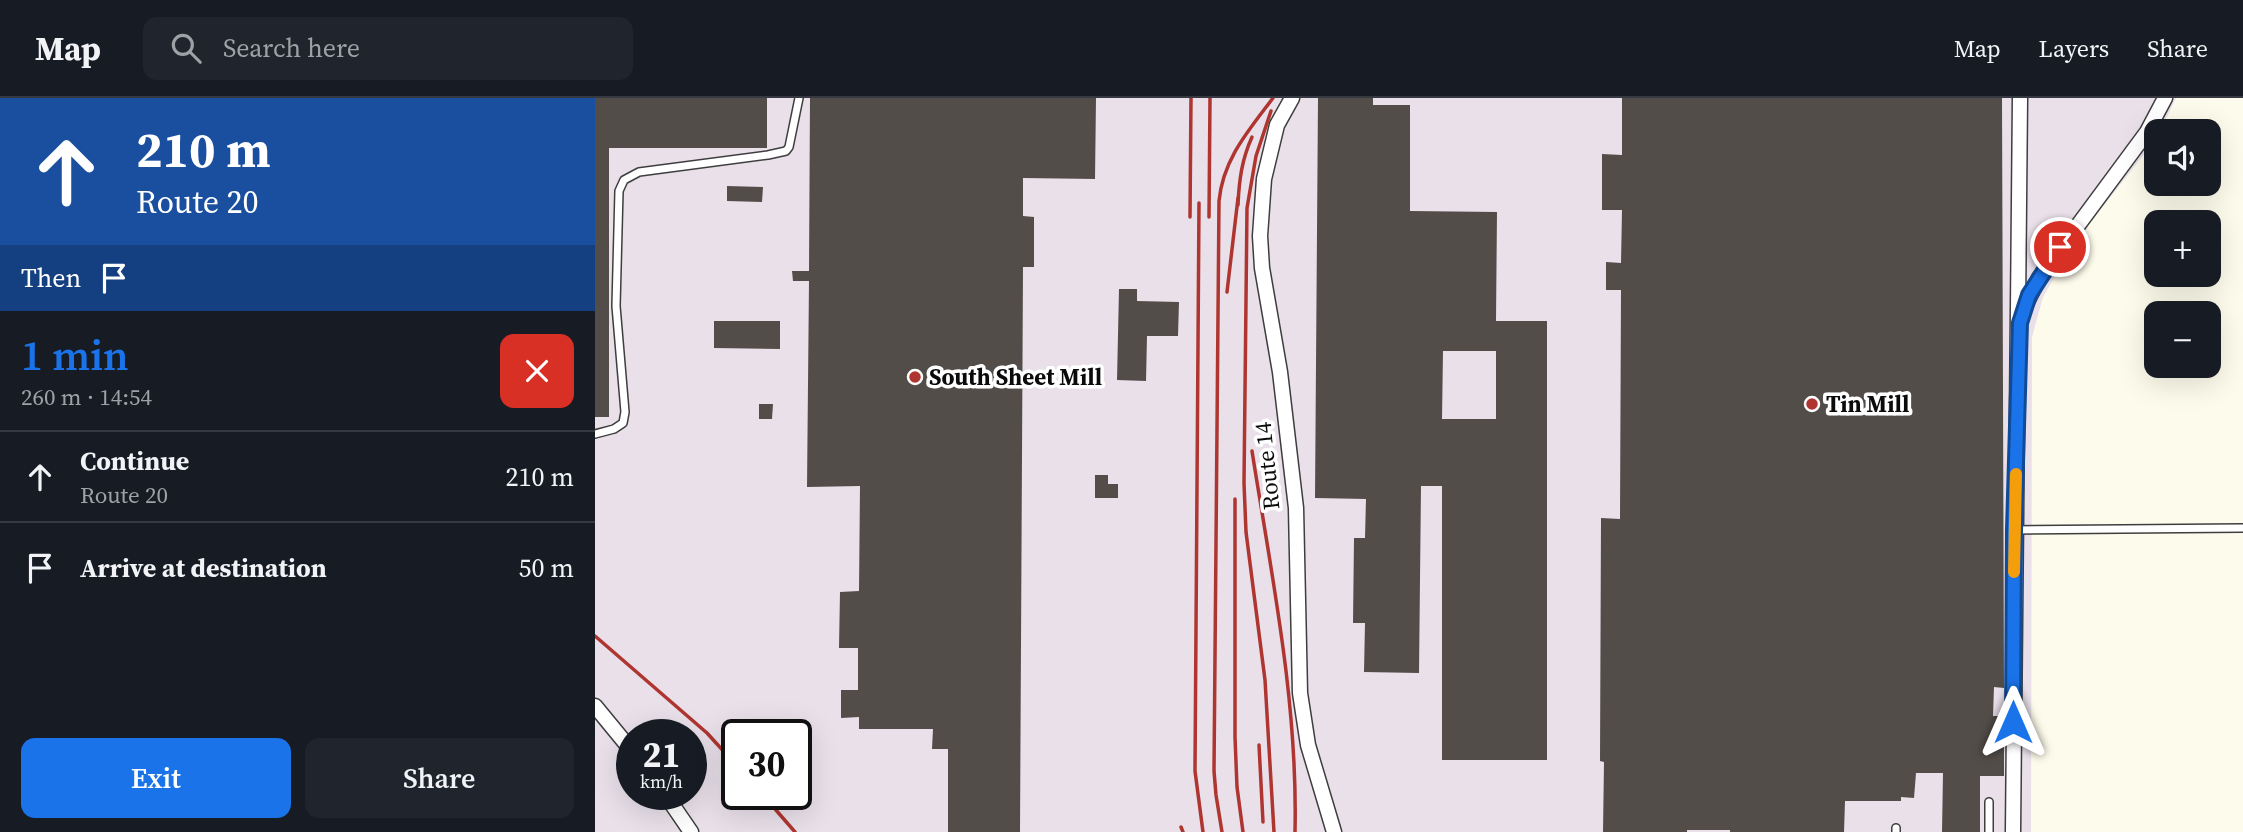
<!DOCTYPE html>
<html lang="en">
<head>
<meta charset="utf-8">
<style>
	:root { --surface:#171b24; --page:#20242c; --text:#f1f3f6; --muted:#9ea1a6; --line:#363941; --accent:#1a73e8 }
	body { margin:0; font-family:"Source Serif 4",serif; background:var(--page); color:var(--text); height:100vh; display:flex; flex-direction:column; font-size:26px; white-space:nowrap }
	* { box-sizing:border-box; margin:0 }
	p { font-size:23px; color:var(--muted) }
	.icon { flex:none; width:38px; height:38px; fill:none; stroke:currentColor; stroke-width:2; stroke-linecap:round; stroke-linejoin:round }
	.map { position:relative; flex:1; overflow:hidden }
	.drawer { display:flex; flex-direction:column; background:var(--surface); width:595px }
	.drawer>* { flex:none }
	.hud { background:#1a4fa0; color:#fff; overflow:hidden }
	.controls { position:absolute; left:1549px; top:21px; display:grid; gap:14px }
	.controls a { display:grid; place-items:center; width:77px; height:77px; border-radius:14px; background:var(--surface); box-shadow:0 7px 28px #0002; font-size:35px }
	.speed { position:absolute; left:21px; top:621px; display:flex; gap:14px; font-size:35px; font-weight:700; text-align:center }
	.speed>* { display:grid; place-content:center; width:91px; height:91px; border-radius:50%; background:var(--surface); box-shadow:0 7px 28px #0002; line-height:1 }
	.speed small { font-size:18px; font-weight:400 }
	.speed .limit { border:4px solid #111; border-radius:10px; background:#fff; color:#111 }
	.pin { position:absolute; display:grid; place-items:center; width:60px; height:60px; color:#fff; margin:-30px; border:4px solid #fff; border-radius:50%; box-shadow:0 2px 7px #0007 }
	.me { position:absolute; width:77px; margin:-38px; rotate:0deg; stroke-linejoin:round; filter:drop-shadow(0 0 5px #0008) }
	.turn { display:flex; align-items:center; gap:24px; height:147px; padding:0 21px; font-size:32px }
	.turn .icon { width:91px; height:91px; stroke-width:2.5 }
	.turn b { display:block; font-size:49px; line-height:60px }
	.then { display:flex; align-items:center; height:66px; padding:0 21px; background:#0003; gap:14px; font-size:26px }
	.round { display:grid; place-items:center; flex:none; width:74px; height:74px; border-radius:14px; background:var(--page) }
	.headline { display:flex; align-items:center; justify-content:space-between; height:119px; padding:0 21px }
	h1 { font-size:42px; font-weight:600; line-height:52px; color:var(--accent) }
	.action { display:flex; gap:14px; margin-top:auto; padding:14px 21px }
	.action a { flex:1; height:80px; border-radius:14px; background:var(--accent); color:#fff; font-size:28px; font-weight:600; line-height:80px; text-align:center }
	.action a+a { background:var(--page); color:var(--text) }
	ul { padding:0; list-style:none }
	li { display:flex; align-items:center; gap:21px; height:91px; padding:0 21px; border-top:2px solid var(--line) }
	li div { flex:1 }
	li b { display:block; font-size:26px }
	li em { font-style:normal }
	header { display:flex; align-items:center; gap:42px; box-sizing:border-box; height:98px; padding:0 35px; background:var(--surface); border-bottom:2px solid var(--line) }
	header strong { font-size:33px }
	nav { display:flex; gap:38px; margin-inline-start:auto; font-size:24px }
	.search { width:490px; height:63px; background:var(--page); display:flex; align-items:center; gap:18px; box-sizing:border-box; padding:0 24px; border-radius:14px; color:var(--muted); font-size:26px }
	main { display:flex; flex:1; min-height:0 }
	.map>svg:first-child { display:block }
	.industrial { fill:#e9e0ea; fill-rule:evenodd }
	.building { fill:#534d49; fill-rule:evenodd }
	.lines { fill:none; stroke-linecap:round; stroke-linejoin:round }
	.service-casing { stroke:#3e3e3e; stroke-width:10 }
	.minor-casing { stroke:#3e3e3e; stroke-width:17 }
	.service { stroke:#fff; stroke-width:7 }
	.minor { stroke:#fff; stroke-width:14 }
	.rail { stroke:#af3530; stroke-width:3.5 }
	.route-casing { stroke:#114b97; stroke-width:18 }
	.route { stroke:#1a73e8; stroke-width:12 }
	.slow { stroke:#f59e0b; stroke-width:12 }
	.poi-dot { fill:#af3530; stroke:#fff; stroke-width:2.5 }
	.labels { text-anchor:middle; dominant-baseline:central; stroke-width:7; stroke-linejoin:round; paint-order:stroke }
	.poi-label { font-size:23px; font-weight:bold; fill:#0b0b0b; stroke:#fff; text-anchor:start }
	.street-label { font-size:23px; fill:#0b0b0b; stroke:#fff }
</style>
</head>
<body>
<header>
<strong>Map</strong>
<div class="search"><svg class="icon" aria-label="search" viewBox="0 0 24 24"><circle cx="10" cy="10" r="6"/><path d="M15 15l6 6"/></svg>Search here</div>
<nav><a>Map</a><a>Layers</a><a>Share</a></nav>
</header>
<main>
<section class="drawer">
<div class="hud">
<div class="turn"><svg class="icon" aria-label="ahead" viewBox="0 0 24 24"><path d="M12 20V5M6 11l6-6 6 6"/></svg><div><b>210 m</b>Route 20</div></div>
<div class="then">Then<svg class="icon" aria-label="arrive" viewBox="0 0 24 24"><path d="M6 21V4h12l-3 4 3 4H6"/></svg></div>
</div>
<div class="headline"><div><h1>1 min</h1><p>260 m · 14:54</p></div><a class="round" style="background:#d93025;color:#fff"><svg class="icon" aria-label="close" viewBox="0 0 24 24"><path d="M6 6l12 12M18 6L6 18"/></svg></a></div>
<ul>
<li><svg class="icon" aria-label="ahead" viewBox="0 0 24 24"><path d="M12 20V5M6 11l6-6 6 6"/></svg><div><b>Continue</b><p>Route 20</p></div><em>210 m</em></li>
<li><svg class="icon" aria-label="arrive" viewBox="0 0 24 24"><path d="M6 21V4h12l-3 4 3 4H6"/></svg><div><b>Arrive at destination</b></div><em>50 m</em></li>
</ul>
<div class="action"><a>Exit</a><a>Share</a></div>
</section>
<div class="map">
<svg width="1648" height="734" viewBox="0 0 1648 734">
	<rect width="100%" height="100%" fill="#fdfbeb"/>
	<path class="industrial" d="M0,0h1581l-16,33h-4v8l-84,107 -29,51 -11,40 -1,495h-1436zM37,637h59v59h-59zM142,637h59v59h-59z"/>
	<g class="building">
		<polygon points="0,0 172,0 172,50 14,50 14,319 0,319"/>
		<polygon points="215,0 501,0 500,81 428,80 428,118 439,119 439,169 428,169 425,734 353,734 353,651 337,651 338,631 264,631 264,619 246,620 246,592 263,592 263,550 244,550 245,494 264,493 265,388 212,389 214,183 198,183 197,173 214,173"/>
		<path d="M723,0h55v7h37v106l87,1 -1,109h51v439h-105v-274h-21l-2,187 -55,-1 1,-49h-12l1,-85h11l1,-39 -51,-1zM848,253h53v68h-54z"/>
		<polygon points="1027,0 1407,0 1409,590 1399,589 1398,618 1409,618 1409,678 1385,678 1385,734 1347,734 1348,675 1321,675 1319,700 1306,699 1306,703 1250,703 1249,734 1135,734 1135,732 1092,732 1092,734 1008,734 1009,664 1005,663 1006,420 1025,421 1026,192 1011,192 1011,164 1026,165 1027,112 1007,112 1007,56 1027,57"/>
		<polygon points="132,88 168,89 167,104 132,103"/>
		<polygon points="524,191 542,191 542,203 584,204 583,238 552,238 551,283 522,282"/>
		<polygon points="119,223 185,223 185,251 119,250"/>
		<polygon points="164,306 178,306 177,321 164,321"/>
		<polygon points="500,377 513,377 513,386 523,386 523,400 500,400"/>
	</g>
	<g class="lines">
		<defs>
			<g id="service">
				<polyline points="0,336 19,331 28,325 30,314 21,208 24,93 29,82 44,74 173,57 191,53 194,49 204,0"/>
				<polyline points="1420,432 1648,430"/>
				<polyline points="1394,704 1394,734"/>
				<polyline points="1301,730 1301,734"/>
			</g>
			<g id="minor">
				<polyline points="697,0 682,27 669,81 665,138 667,170 685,274 701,410 705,595 713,647 739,734"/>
				<polyline points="1428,212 1444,180 1552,34 1570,0"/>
				<polyline points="0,608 37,653"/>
				<polyline points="70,696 96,734"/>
				<path d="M1418,734c1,-245 6,-489 7,-734"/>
			</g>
		</defs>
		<use href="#service" class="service-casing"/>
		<use href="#minor" class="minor-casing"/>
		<use href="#service" class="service"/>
		<use href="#minor" class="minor"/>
		<g class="rail">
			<polyline points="676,13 661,58 652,110 649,385 651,434 670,582 679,734"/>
			<polyline points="604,105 600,673 608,734"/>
			<path d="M643,107c1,-25 4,-46 14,-68"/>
			<polyline points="595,119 596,0"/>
			<polyline points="614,119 615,0"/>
			<polyline points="632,194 643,100"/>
			<path d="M657,353c20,127 46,252 43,381"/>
			<polyline points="640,401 640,639 642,689 648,734"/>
			<polyline points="0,538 112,635 142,668"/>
			<polyline points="664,647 668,724"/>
			<polyline points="167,696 200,734"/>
			<polyline points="586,729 588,734"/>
			<path d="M627,734l-6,-37 -2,-24 5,-570c4,-42 30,-71 54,-103"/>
		</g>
	</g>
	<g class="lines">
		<defs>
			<polyline id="route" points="1418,624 1419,432 1425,225 1434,197 1465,149"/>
		</defs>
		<use href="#route" class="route-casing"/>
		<use href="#route" class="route"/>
		<polyline class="slow" points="1419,474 1421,376"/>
	</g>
	<g class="poi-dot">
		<circle cx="320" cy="279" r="7"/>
		<circle cx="1217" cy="306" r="7"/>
	</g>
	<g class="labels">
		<g class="poi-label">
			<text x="334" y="279">South Sheet Mill</text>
			<text x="1231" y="306">Tin Mill</text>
		</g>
		<g class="street-label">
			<text transform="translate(672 368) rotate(-96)">Route 14</text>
		</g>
	</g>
</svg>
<div class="controls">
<a><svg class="icon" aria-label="sound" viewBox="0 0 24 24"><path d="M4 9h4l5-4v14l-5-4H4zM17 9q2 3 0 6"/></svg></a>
<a>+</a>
<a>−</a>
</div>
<div class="speed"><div>21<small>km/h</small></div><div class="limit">30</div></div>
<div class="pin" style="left:1465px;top:149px;background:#d93025"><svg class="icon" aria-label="arrive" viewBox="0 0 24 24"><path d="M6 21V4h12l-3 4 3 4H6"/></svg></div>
<svg class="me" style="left:1418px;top:624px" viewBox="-20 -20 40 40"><path d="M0-17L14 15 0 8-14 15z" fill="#1a73e8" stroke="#fff" stroke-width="4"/></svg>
</div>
</main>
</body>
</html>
